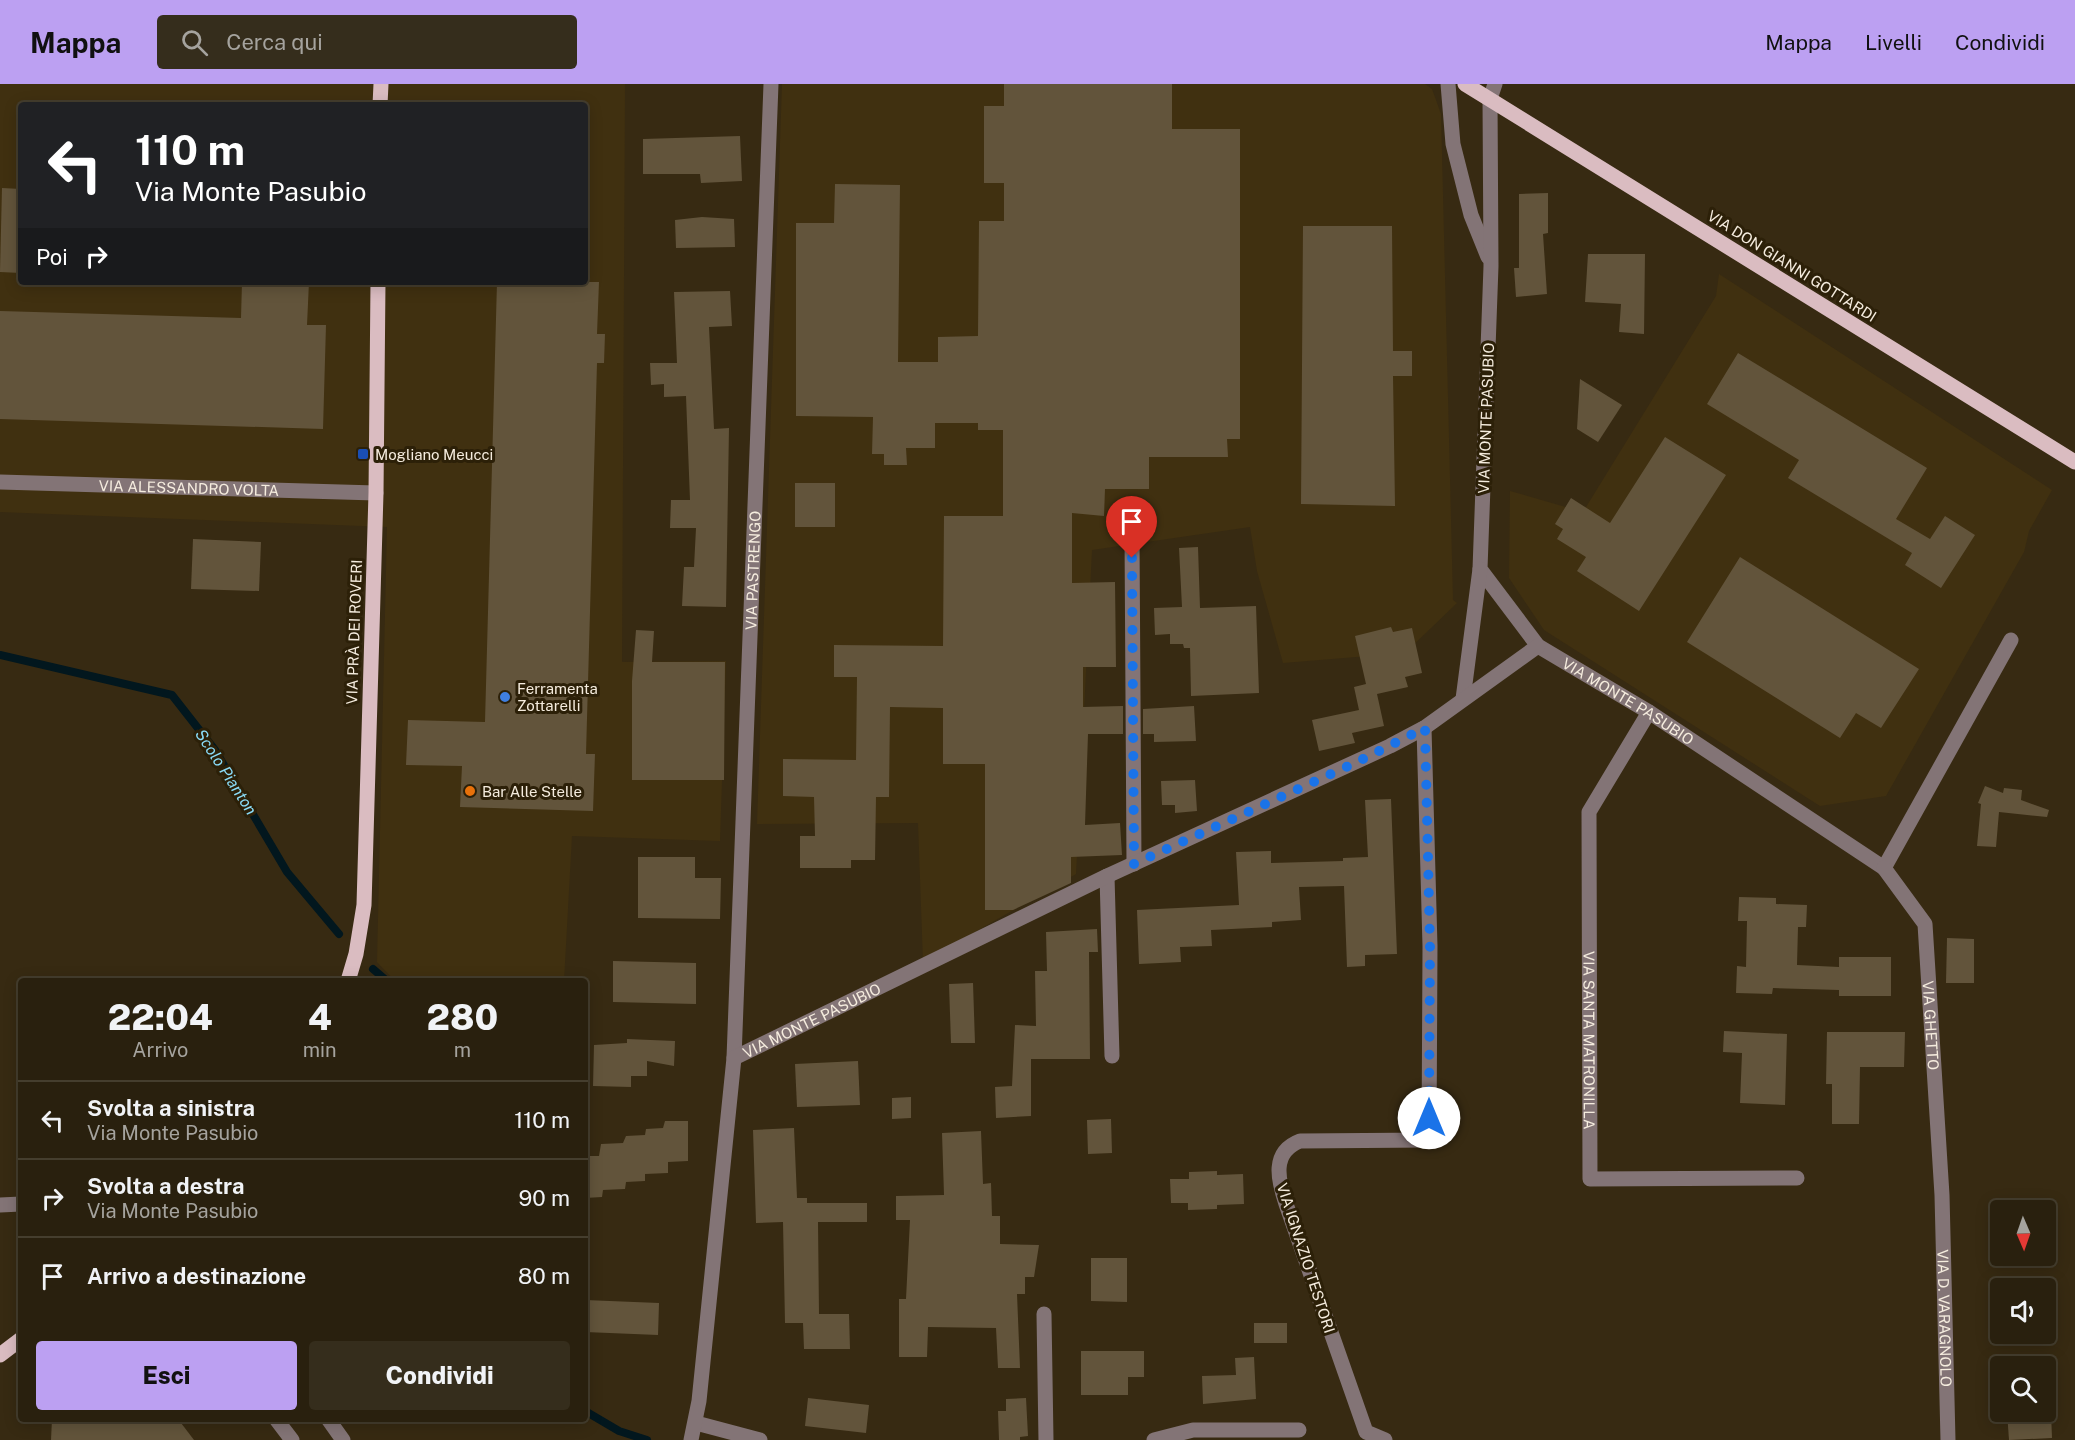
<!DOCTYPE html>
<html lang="it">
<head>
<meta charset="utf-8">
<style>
	:root { --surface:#29200e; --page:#352d1c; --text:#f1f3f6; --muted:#a5a39e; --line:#453e2e; --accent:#bca0f2 }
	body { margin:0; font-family:"Public Sans",sans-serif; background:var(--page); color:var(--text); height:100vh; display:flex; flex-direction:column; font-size:22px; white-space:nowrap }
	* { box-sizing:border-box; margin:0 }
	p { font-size:20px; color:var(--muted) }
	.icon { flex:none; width:33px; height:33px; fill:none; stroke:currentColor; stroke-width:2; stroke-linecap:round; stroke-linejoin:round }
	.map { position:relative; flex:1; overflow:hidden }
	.drawer { position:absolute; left:18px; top:894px; width:570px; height:444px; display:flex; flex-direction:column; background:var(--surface); border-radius:6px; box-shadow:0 3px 15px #0003,0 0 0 2px var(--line) }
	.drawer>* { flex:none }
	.banner { position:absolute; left:18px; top:18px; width:570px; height:183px; border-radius:6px; box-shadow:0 3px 15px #0003,0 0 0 2px var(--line); background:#202124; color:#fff; overflow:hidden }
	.needle { width:39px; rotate:178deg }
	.controls { position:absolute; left:1990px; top:1116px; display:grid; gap:12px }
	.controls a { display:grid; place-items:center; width:66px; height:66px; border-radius:6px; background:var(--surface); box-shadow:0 3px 15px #0003,0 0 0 2px var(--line); font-size:30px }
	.pin { position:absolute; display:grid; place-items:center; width:51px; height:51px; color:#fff; margin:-62px -26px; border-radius:50% 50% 50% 0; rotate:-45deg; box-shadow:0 0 6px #0007 }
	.pin .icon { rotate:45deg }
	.me { position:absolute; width:66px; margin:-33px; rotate:0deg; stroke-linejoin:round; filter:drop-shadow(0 0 4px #0008) }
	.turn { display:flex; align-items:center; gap:21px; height:126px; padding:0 18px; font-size:27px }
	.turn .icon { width:78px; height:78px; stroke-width:2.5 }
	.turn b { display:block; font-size:42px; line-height:51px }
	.then { display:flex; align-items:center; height:57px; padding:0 18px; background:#0003; gap:12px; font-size:22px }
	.eta { display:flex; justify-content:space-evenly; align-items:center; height:102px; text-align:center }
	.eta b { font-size:36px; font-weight:800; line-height:42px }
	.button { display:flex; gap:12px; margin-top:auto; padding:12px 18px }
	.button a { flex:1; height:69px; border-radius:6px; background:var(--accent); color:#111; font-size:24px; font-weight:800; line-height:69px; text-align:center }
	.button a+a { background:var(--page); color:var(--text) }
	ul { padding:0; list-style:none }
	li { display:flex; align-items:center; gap:18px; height:78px; padding:0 18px; border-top:2px solid var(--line) }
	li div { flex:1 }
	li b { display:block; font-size:22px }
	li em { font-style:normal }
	header { display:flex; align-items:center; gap:36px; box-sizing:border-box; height:84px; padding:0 30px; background:var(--accent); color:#111 }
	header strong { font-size:28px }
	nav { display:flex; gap:33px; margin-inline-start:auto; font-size:21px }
	.search { width:420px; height:54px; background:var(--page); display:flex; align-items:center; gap:15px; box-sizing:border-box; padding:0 21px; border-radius:6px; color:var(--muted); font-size:22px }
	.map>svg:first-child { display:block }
	.built { fill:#403010; fill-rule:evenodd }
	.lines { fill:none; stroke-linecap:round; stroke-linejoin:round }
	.stream { stroke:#02171e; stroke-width:8 }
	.building { fill:#62543b }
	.minor { stroke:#837476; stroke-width:15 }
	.major { stroke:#dabcc1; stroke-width:15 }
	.route { stroke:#1a73e8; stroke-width:10; stroke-dasharray:0 18 }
	.transit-dot { fill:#1a4fb4; stroke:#2c2008; stroke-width:2 }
	.shop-dot { fill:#3f7fe0; stroke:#2c2008; stroke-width:2 }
	.food-dot { fill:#e8710a; stroke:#2c2008; stroke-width:2 }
	.labels { text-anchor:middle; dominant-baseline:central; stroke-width:6; stroke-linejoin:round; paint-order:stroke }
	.street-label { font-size:15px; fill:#f5ecde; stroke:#2c2008 }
	.poi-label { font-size:15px; fill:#f5ecde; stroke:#2c2008; text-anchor:start }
	.water-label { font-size:16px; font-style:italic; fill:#8adbf7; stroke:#2c2008 }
</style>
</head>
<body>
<header>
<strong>Mappa</strong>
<div class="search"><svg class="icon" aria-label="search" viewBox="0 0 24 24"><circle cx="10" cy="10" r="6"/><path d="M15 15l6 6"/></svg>Cerca qui</div>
<nav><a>Mappa</a><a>Livelli</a><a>Condividi</a></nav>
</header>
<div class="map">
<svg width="2075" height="1356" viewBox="0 0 2075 1356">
	<rect width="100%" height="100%" fill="#372a12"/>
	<g class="built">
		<path d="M0,0h625l-3,578 104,-1 -6,180 -148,-5 -8,145h-169l-18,-19 10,-435 -387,-15zM21,21h564v177h-564z"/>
		<polygon points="782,0 1425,0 1432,5 1441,30 1453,516 1457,519 1405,569 1283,579 1257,487 1250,443 1092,466 1076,790 923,878 918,739 757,740"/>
		<polygon points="1719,190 2052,406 2029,447 2024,468 1886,712 1820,722 1544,546 1509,494 1510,407 1583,428 1716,212"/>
	</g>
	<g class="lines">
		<g class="stream">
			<polyline points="0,571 172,611 215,666 287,788 339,850"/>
			<polyline points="373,885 387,897"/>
			<polyline points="585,1327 619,1347 647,1356"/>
		</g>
	</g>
	<g class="building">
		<polygon points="1004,0 1172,0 1172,45 1240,45 1240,355 1227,355 1228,373 1149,373 1149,405 1105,405 1104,432 1072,429 1072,499 1115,498 1116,583 1083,583 1083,623 1123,622 1123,650 1088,650 1085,741 1120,739 1122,771 1071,773 1071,799 1013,826 985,826 985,680 943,680 943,624 890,623 889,713 876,713 875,776 851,776 851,784 800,784 800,752 815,752 814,713 783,712 783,675 856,676 857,593 834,593 834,561 943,562 944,432 1003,432 1003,346 978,346 978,339 935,339 935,364 906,364 907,381 884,381 884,370 872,370 873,333 796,332 796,139 834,139 835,100 900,101 898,278 938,278 938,253 978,252 979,137 1004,137 1004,99 984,99 984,22 1004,22"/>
		<polygon points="740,52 742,97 701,99 700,90 643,90 643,55"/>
		<polygon points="2,104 21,105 21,189 0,188"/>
		<polygon points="1548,109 1548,149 1543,150 1547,210 1516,213 1514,184 1519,184 1519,110"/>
		<polygon points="702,133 734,135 735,163 676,164 675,136"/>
		<polygon points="1303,142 1392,142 1393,267 1412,267 1412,292 1393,292 1395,422 1301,420"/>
		<polygon points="1588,170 1645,170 1644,250 1619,248 1621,220 1585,218"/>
		<polygon points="242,198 309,198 307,241 326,241 323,345 0,335 0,227 241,234"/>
		<polygon points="497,198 599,198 597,250 605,250 604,279 597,279 586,670 595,670 593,727 460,723 462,682 406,681 408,636 485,638"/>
		<polygon points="730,207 732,242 709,243 714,345 729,344 726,523 682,522 684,483 694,483 696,444 670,444 671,416 690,416 686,312 664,313 664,300 651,301 650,279 677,279 674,208"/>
		<polygon points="1738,269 1927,384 1896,435 1930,455 1945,432 1975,451 1941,504 1905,481 1912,469 1788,394 1799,376 1707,320"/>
		<polygon points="1580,295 1622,321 1598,358 1577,345"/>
		<polygon points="1665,353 1726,391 1639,527 1577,487 1586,473 1557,455 1563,445 1555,440 1571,414 1610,439"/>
		<rect x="795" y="399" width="40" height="44"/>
		<polygon points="193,455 261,458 259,507 191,505"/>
		<polygon points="1198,463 1200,524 1256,522 1259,609 1191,612 1190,564 1184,564 1183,560 1170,560 1170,550 1155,551 1154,524 1182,523 1179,464"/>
		<polygon points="1740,473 1919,585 1881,644 1856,629 1840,654 1687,558"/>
		<polygon points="1391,543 1393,548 1412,544 1422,589 1405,593 1408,603 1377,610 1384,642 1352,649 1355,659 1319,667 1312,636 1359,626 1354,603 1366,600 1355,552"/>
		<polygon points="636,546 654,547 652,578 725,578 724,696 632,696 632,597"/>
		<polygon points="1194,622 1196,657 1154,658 1154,650 1143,650 1143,625"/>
		<polygon points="1195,696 1197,727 1175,729 1175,721 1162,721 1161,697"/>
		<polygon points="1985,702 2003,709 2004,704 2022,706 2021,716 2049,726 2047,733 1999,728 1996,763 1977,762 1981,720 1978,719"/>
		<polygon points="1391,715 1397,870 1365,871 1365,882 1347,883 1344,802 1299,803 1301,836 1272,838 1272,843 1211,846 1212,862 1180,863 1181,878 1139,880 1137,826 1239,821 1236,768 1271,767 1271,779 1343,777 1343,774 1368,773 1365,716"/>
		<polygon points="638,773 695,773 695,794 721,794 720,835 638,834"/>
		<polygon points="1739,813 1776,814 1776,820 1807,821 1806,843 1798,843 1797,881 1839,883 1839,873 1891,873 1891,912 1839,912 1839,906 1773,904 1772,910 1736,909 1737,882 1746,883 1747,837 1738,837"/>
		<polygon points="1097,845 1098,868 1089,868 1090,975 1031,975 1031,1032 996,1034 995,1003 1012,1002 1015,941 1036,942 1035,887 1047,887 1046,848"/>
		<polygon points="1947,854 1974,855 1974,899 1946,899"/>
		<polygon points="613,877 696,879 696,920 613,918"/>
		<polygon points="973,899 975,959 951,959 949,900"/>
		<polygon points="1724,947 1787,950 1785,1021 1740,1019 1742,969 1723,968"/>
		<polygon points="1827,948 1905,948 1904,983 1860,983 1859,1040 1832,1040 1832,1000 1826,1000"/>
		<polygon points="627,955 675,957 674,982 647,977 647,992 631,992 631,1003 593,1002 594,961 627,959"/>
		<polygon points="858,977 860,1021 797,1023 795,980"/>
		<polygon points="911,1013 911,1034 892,1035 892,1014"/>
		<polygon points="1111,1035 1112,1069 1088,1070 1087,1036"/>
		<polygon points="665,1037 688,1037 688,1077 668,1078 668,1089 645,1090 645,1097 626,1098 625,1105 603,1106 602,1113 585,1114 585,1072 599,1072 601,1060 623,1059 626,1052 645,1051 646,1045 663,1044"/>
		<polygon points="794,1044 797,1114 807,1114 807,1119 867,1119 867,1138 818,1138 819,1230 849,1230 850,1265 804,1265 803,1239 785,1239 783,1138 756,1139 753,1046"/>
		<polygon points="981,1047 983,1100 991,1099 992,1132 1000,1132 1000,1160 1039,1161 1034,1193 1025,1193 1025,1210 1017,1210 1020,1284 998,1284 996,1244 928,1243 927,1273 899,1273 899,1215 906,1215 910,1136 896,1136 896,1112 944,1111 942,1049"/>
		<polygon points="1217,1087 1217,1091 1243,1090 1244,1120 1217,1121 1217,1125 1188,1126 1188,1119 1171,1119 1170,1095 1189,1095 1189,1088"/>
		<polygon points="1091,1174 1127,1174 1127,1218 1091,1217"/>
		<polygon points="585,1216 659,1219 658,1251 585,1248"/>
		<rect x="1254" y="1239" width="33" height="20"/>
		<polygon points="1081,1267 1144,1267 1144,1293 1128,1293 1128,1311 1081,1311"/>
		<polygon points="1254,1273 1256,1315 1203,1320 1202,1292 1236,1291 1235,1274"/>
		<polygon points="808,1314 869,1321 866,1349 805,1342"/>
		<polygon points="1026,1314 1028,1352 1020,1353 1020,1356 999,1356 998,1327 1006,1327 1006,1315"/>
		<polygon points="2007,1328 2051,1328 2052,1354 2009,1356"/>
		<polygon points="52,1335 178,1335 194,1356 51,1356"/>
	</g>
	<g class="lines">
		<g class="minor">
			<polyline points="1448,0 1453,60 1471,131 1488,173"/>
			<path id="s1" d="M1495,0l-5,15 1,167 -11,303 58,77 111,66 235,156 127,-228"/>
			<path id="s2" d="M0,398l376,11"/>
			<polyline points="1132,451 1134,780"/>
			<polyline points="1463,615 1480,485"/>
			<path id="s3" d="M1649,628l-60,100 1,367 207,-1"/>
			<path id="s4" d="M1884,784l41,56 17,271 6,245"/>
			<polyline points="1107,792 1112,972"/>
			<path id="s5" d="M734,974l37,-974"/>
			<polyline points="0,1121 21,1120"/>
			<polyline points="1044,1230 1046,1356"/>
			<polyline points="276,1335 292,1356"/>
			<polyline points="328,1335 343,1356"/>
			<polyline points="696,1339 760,1356"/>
			<path id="s6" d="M691,1356l8,-39 35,-343 373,-182 283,-130 34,-18 114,-82"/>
			<polyline points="1154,1356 1193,1346 1299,1346"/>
			<path d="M1385,1356l-19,-8 -80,-228c-8,-24 -15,-52 14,-63l129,-1 1,-194 -6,-218"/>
		</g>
		<g class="major">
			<polyline points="1465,0 2075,378"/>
			<polyline points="380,21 381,0"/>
			<polyline points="348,897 356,870 364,821 376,409 378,198"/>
			<polyline points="0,1271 21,1255"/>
		</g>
	</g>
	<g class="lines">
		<polyline class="route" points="1132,474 1134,780 1353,680 1425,644 1430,862 1429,1034"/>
	</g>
	<rect class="transit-dot" x="357" y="364" width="12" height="12" rx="3"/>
	<circle class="shop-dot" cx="505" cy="613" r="6"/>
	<circle class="food-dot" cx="470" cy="707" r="6"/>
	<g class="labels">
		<g class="street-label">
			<text transform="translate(1792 182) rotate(32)">VIA DON GIANNI GOTTARDI</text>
			<text transform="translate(1486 334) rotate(-88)">VIA MONTE PASUBIO</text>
			<text stroke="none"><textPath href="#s2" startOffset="189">VIA ALESSANDRO VOLTA</textPath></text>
			<text stroke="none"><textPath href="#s5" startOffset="488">VIA PASTRENGO</textPath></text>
			<text transform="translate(354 548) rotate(-88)">VIA PRÀ DEI ROVERI</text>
			<text stroke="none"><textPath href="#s1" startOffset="688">VIA MONTE PASUBIO</textPath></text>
			<text stroke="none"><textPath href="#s6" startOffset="471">VIA MONTE PASUBIO</textPath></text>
			<text stroke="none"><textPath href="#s4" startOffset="171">VIA GHETTO</textPath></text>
			<text stroke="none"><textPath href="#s3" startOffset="345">VIA SANTA MATRONILLA</textPath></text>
			<text transform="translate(1306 1174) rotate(72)">VIA IGNAZIO TESTORI</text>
			<text stroke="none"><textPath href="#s4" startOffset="464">VIA D. VARAGNOLO</textPath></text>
		</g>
		<g class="poi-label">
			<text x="375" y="370">Mogliano Meucci</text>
			<text x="517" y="604">Ferramenta<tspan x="517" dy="17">Zottarelli</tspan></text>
			<text x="482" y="707">Bar Alle Stelle</text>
		</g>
		<g class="water-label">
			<text transform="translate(226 688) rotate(57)">Scolo Pianton</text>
		</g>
	</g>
</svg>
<div class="controls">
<a><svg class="needle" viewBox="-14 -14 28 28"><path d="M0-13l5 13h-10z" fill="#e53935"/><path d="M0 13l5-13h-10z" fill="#a5a39e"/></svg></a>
<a><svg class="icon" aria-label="sound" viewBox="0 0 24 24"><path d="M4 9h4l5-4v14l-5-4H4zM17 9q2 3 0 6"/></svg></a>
<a><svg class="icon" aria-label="search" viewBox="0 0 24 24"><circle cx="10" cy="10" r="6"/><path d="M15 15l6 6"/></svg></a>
</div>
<div class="pin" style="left:1132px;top:474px;background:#d93025"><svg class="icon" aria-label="arrive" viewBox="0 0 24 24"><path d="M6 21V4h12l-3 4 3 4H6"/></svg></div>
<svg class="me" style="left:1429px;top:1034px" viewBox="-20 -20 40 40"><circle r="19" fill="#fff"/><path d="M0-13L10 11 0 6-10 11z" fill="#1a73e8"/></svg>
<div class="banner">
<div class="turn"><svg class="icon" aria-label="left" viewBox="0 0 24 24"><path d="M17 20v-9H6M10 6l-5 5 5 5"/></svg><div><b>110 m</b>Via Monte Pasubio</div></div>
<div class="then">Poi<svg class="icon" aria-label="right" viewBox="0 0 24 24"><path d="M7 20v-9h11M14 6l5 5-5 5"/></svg></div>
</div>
<section class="drawer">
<div class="eta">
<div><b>22:04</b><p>Arrivo</p></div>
<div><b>4</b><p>min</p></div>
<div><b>280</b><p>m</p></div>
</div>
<ul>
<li><svg class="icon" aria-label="left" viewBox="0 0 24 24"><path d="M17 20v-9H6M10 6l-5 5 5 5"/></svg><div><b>Svolta a sinistra</b><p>Via Monte Pasubio</p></div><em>110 m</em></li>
<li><svg class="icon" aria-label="right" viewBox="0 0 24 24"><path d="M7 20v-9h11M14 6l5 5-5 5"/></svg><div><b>Svolta a destra</b><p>Via Monte Pasubio</p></div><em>90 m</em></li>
<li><svg class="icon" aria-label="arrive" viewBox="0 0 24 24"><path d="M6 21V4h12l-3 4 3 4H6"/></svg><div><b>Arrivo a destinazione</b></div><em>80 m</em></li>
</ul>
<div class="button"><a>Esci</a><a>Condividi</a></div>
</section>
</div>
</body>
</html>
